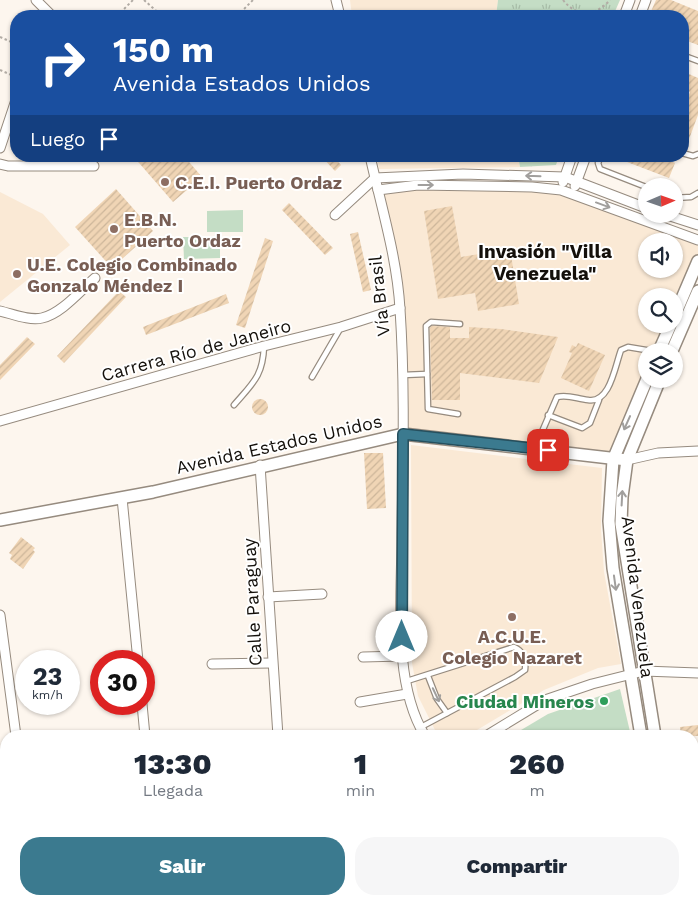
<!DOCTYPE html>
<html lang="es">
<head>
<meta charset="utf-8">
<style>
	:root { --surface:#fff; --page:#f6f6f7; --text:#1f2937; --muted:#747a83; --accent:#3b7a8f }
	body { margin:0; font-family:"Work Sans",sans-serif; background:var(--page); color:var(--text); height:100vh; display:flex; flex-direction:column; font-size:19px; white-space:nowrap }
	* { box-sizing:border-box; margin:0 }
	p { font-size:16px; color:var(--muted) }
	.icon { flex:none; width:28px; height:28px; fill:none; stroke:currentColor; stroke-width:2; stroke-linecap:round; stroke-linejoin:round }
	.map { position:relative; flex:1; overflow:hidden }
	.panel { position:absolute; left:0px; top:730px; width:699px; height:175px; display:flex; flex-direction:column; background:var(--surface); border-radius:20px 20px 0 0; box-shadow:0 1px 4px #0004 }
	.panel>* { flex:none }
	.hud { position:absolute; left:10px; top:10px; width:679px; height:152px; border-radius:20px; box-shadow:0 1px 4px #0004; background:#1a4fa0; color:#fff; overflow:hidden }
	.needle { width:32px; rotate:88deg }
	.fabs { position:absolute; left:638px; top:178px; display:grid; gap:10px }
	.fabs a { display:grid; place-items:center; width:45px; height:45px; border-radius:50%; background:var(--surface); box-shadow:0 1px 4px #0004; font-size:25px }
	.speed { position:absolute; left:15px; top:650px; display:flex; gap:10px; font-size:25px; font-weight:700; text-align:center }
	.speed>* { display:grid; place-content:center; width:65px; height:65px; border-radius:50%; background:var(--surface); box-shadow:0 1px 4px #0004; line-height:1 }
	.speed small { font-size:12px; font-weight:400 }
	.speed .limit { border:8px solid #d22; background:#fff; color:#111 }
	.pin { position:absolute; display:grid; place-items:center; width:42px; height:42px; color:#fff; margin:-21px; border-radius:10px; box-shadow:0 2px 8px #0006 }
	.me { position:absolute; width:55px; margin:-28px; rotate:0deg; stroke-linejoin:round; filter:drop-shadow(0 0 4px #0008) }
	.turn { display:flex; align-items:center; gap:18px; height:105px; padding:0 20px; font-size:22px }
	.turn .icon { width:65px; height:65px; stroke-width:2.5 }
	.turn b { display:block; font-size:35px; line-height:42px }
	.then { display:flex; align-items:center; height:48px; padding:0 20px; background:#0003; gap:10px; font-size:19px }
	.eta { display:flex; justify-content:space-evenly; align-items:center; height:85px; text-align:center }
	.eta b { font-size:30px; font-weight:800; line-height:35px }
	.action { display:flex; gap:10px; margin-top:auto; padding:10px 20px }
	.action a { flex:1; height:58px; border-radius:20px; background:var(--accent); color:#fff; font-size:20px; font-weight:800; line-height:58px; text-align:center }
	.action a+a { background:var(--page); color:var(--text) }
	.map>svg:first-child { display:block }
	.built { fill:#fae9d5; fill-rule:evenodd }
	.grass { fill:url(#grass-tufts) }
	.garden { fill:#c4ddc5 }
	.building { fill:url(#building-hatch) }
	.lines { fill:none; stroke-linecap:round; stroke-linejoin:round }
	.service-casing { stroke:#968b7f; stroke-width:7 }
	.minor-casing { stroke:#968b7f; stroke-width:11 }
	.tertiary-casing { stroke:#968b7f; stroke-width:14 }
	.path { stroke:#b2aca5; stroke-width:2; stroke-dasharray:2.5 2.5; stroke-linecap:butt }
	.service { stroke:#fff; stroke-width:4.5 }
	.minor { stroke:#fff; stroke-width:9 }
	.tertiary { stroke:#fff; stroke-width:11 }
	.oneway { stroke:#a19f9d }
	.route-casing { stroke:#264f5d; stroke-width:12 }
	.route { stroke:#3b7a8f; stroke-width:9 }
	.education-dot { fill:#8d6e63; stroke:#fff; stroke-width:2 }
	.leisure-dot { fill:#2e9e5b; stroke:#fff; stroke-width:2 }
	.labels { text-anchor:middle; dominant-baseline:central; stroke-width:4; stroke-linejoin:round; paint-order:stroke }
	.education-label { font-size:18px; font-weight:bold; fill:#785e54; stroke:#fff; text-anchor:start }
	.street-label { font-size:18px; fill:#14100b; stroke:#fff }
	.leisure-label { font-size:18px; font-weight:bold; fill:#27864d; stroke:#fff; text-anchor:end }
	.neighbourhood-label { font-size:19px; font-weight:bold; fill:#14100b; stroke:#fff }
</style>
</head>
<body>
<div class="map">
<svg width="698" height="905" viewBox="0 0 698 905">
	<defs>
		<pattern id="grass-tufts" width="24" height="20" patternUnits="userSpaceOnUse" patternTransform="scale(1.25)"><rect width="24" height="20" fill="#c4ddc5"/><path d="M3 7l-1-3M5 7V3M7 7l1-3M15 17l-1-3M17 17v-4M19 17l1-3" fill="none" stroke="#a8bda8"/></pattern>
		<pattern id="building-hatch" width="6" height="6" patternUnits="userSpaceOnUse" patternTransform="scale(1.25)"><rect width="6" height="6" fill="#f0d5b5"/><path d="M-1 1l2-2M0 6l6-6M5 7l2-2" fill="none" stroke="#cdb69a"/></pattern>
	</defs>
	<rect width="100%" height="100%" fill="#fdf6ee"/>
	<g class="built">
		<polygon points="350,0 498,0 496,16 352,16"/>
		<polygon points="377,156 518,156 520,167 379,169"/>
		<path d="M418,185l143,5 137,50v21l-24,56v-21h-28v28h25l-12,27h-13v28l-33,81 -210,-26 -3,-126 -22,-118zM646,241h28v28h-28z"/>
		<polygon points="0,192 43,214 70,245 0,302"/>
		<polygon points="411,445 602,468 601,529 604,572 621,664 598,668 544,690 467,736 438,736 418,696 412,663"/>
	</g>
	<g class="grass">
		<polygon points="498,0 620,0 613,16 496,16"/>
		<polygon points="518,156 559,156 556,165 520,167"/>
		<polygon points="693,888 698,889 698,905 668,905 670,899 692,899"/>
	</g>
	<g class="garden">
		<polygon points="243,210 243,232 207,232 207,211"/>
		<polygon points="183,237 220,237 220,258 184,259"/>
		<polygon points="620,689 631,736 511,736 548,714"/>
		<polygon points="474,899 630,899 628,905 474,905 472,904"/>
	</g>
	<g class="building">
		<polygon points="656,0 671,0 698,11 698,45 682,39 682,16 649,16"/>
		<polygon points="682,71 698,78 698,115 689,139 682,136 682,112 690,92 682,89"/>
		<polygon points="133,156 184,156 202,177 173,202"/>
		<polygon points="321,156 333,156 341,165 335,171"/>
		<polygon points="658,156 675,163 669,178 614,157"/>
		<polygon points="116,189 153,231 112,268 75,227"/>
		<polygon points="289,203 333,248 325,255 282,210"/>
		<polygon points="452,206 461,257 510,249 519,304 478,311 475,293 438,299 424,211"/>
		<polygon points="358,232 371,290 363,292 350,234"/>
		<polygon points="265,238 273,241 245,328 236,325"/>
		<polygon points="119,291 126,297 64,363 57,356"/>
		<polygon points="226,294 229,303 146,335 143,327"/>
		<polygon points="432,326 450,327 450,338 469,338 469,327 501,329 558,337 539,383 460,373 460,400 432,400 430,328"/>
		<polygon points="27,337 35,344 0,380 0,365"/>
		<polygon points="578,343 605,355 589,391 561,378 572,353 569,352 572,345 576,347"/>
		<circle cx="260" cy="407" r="8"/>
		<polygon points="364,453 383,453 386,508 367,509"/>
		<polygon points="21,537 35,548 33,550 35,552 23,569 10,559 12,555 9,553"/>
		<polygon points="698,725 698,736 681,736 680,727"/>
	</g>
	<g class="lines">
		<defs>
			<g id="service">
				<polyline points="682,55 698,61"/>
				<polyline points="682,153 693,156 698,154"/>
				<polyline points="601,156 598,163 600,169 646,187"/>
				<polyline points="674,198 691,197 698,193"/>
				<polyline points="403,375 427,374"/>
				<polyline points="312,377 340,329"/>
				<path d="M234,405c19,-22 29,-29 30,-59"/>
				<polyline points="458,414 428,409 426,326 431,322 460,324"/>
				<polyline points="548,415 582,428 590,423 599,400"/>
				<path d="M535,448l22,-51c11,-3 20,2 31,3 22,4 27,-34 33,-50l7,-3 24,4"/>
				<polyline points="428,676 437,699 447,713"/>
				<path d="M407,681l107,-34c10,4 12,14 11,23l-10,7 -94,50"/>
				<polyline points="0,815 6,811"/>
			</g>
			<g id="minor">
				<polyline points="36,0 52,16"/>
				<polyline points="336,0 340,16"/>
				<polyline points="624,16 630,0"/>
				<polyline points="640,16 646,0"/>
				<polyline points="0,148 16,100"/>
				<path d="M370,156c11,50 27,101 30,153 5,75 3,151 2,227 0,62 -10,146 23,200"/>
				<polyline points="0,164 8,166 94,166"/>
				<polyline points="563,182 572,156"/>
				<polyline points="575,186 586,156"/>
				<polyline points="378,190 418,185 532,187 561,190 698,240"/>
				<polyline points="664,214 698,225"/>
				<polyline points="335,215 375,178 463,174 565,177 646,208"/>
				<path d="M0,311c13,3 29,10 42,7 19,-4 38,-27 53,-40"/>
				<polyline points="0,421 264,346 341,327 400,308"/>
				<polyline points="627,460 658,453 698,451"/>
				<polyline points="260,465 278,736"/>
				<polyline points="122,498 138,661"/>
				<polyline points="268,597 322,594"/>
				<polyline points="0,615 16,736"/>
				<polyline points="363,657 402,656"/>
				<polyline points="212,664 272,663"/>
				<polyline points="360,702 407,694"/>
				<polyline points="142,704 145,736"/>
				<polyline points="486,736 545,700 592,684 644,671 698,673"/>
				<polyline points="0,863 6,860"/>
				<polyline points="692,870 698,871"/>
				<polyline points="218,899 223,905"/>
				<polyline points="355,899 358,905"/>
				<polyline points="202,905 215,899"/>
				<polyline points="237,905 239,899"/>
				<polyline points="461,905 464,899"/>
			</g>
			<g id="tertiary">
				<polyline points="674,317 698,261"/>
				<polyline points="659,351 671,324"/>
				<polyline points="672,351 698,291"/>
				<polyline points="0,520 153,492 403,434 627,460"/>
				<polyline points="641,736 613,568 609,521 613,460 647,379"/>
				<polyline points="655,736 621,524 622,497 627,460 660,379"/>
				<polyline points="643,905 645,899"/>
				<polyline points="656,905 658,899"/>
			</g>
		</defs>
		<use href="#service" class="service-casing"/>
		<use href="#minor" class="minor-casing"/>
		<use href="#tertiary" class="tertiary-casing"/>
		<g class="path">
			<polyline points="144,0 162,16"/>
			<path d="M563,0c14,18 33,16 47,0"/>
			<polyline points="117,16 133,0"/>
			<polyline points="237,16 253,0"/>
			<polyline points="0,37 16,44"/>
			<polyline points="0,70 16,77"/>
		</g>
		<use href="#service" class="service"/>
		<use href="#minor" class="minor"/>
		<use href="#tertiary" class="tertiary"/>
	</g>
	<defs><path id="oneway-shaft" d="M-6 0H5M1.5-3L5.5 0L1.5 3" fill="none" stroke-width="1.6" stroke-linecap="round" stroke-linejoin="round" transform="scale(1.25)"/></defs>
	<g class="oneway">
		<use href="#oneway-shaft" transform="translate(533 176) rotate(-178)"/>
		<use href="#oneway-shaft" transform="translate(426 185)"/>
		<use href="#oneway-shaft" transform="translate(603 205) rotate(20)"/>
		<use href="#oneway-shaft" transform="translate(627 423) rotate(114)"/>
		<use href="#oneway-shaft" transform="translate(622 498) rotate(-87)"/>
		<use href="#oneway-shaft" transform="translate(615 583) rotate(82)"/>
		<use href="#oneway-shaft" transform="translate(436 695) rotate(65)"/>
	</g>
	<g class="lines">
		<defs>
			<polyline id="route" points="402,637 403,434 548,450"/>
		</defs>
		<use href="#route" class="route-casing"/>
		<use href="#route" class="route"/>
	</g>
	<g class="education-dot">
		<circle cx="165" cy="182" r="5"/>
		<circle cx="114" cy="229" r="5"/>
		<circle cx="17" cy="274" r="5"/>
		<circle cx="512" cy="617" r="5"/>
	</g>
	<circle class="leisure-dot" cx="604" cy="701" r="5"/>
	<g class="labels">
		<g class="education-label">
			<text x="175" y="182">C.E.I. Puerto Ordaz</text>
			<text x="124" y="219">E.B.N.<tspan x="124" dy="21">Puerto Ordaz</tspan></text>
			<text x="27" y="264">U.E. Colegio Combinado<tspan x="27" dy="21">Gonzalo Méndez I</tspan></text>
			<text x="512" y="636" text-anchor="middle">A.C.U.E.<tspan x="512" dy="21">Colegio Nazaret</tspan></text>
		</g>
		<g class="street-label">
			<text transform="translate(379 296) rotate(-96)">Vía Brasil</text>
			<text transform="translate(196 350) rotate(-15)">Carrera Río de Janeiro</text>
			<text transform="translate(279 444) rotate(-13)">Avenida Estados Unidos</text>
			<text transform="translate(638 597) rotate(83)">Avenida Venezuela</text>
			<text transform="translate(252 602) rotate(-93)">Calle Paraguay</text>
		</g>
		<g class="leisure-label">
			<text x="594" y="701">Ciudad Mineros</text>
		</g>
		<g class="neighbourhood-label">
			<text x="545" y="251">Invasión "Villa<tspan x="545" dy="22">Venezuela"</tspan></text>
		</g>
	</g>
</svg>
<div class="fabs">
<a><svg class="needle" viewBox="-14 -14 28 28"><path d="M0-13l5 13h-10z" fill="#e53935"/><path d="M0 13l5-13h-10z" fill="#747a83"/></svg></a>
<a><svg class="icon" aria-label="sound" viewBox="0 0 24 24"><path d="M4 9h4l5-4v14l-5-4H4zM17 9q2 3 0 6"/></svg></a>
<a><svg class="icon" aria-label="search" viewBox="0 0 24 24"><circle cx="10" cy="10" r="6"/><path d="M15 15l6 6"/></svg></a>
<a><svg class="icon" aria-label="layers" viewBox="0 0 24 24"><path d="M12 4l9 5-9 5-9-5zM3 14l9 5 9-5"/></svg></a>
</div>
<div class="speed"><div>23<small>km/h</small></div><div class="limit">30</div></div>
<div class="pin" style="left:548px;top:450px;background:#d93025"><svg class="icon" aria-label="arrive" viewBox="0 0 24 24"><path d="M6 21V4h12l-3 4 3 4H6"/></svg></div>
<svg class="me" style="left:402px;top:637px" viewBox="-20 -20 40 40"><circle r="19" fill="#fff"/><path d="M0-13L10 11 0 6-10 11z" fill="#3b7a8f"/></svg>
<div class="hud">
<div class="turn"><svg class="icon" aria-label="right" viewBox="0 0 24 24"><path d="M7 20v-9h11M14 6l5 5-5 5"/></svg><div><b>150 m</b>Avenida Estados Unidos</div></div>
<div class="then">Luego<svg class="icon" aria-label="arrive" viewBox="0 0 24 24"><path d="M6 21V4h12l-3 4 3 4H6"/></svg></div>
</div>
<section class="panel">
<div class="eta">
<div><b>13:30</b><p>Llegada</p></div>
<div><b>1</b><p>min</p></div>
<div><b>260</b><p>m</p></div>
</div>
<div class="action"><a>Salir</a><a>Compartir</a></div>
</section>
</div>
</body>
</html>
